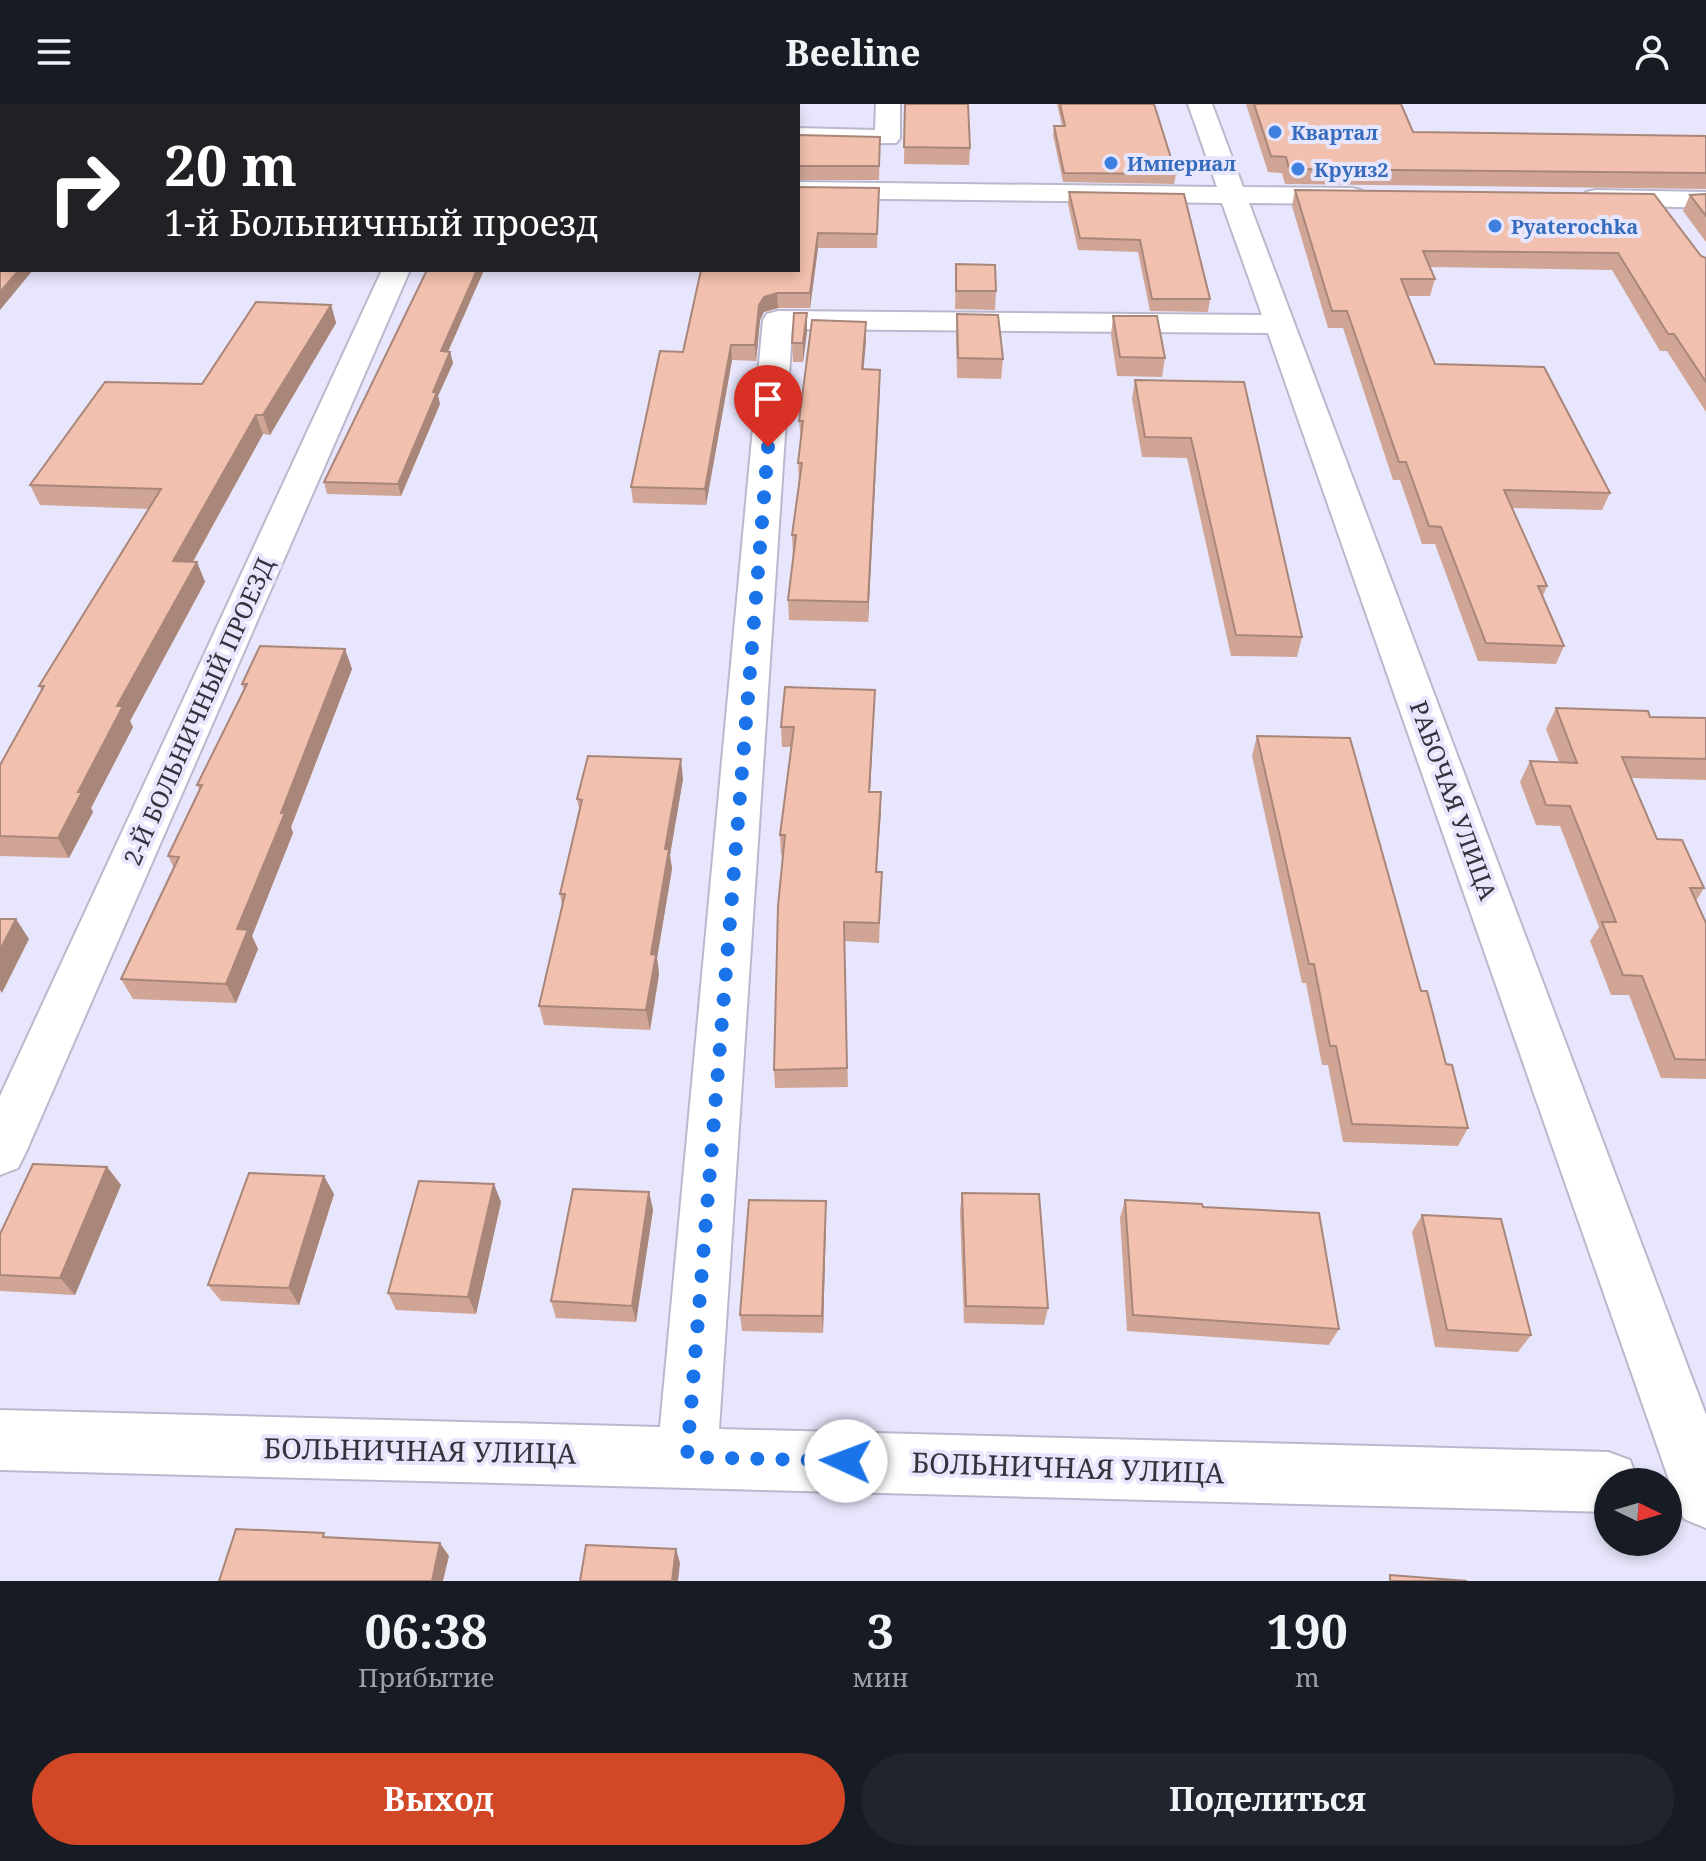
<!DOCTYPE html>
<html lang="ru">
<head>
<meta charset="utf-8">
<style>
	:root { --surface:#171b24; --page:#20242c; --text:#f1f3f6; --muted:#9ea1a6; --accent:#d24827 }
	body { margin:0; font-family:"Noto Serif",serif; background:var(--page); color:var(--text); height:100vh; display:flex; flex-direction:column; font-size:30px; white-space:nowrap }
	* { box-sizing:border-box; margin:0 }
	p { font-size:26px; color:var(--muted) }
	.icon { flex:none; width:44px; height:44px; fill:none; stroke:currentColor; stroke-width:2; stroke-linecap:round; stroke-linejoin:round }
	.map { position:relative; height:1477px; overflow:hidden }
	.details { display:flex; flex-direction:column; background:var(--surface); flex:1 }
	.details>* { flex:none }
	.hud { position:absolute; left:0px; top:0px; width:800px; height:168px; box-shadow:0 4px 12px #0003; background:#202124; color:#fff; overflow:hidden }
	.needle { width:52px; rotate:95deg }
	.buttons { position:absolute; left:1594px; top:1364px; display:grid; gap:16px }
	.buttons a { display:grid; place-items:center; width:88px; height:88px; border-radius:50%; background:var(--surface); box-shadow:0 4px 12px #0003; font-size:40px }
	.pin { position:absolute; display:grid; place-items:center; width:68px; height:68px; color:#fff; margin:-82px -34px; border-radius:50% 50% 50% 0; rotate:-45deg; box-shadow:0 0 8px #0007 }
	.pin .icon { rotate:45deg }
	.me { position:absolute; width:88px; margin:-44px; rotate:272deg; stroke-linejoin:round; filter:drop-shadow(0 0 6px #0008) }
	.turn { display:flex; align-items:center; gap:28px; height:168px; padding:0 32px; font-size:36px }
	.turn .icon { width:104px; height:104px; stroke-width:2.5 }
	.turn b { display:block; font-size:56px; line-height:68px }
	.eta { display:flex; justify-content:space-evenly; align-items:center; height:136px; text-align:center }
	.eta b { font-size:48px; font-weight:700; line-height:56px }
	.button { display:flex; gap:16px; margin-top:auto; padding:16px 32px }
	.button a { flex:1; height:92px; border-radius:48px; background:var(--accent); color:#fff; font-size:32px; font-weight:700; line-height:92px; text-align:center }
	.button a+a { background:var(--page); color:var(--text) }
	header { display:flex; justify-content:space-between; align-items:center; height:104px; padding:0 32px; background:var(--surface); font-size:36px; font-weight:700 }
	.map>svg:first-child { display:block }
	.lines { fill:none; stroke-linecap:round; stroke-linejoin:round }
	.minor-casing { stroke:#bab8cd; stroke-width:4 }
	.minor { fill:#fff; fill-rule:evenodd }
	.wall { fill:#d0a596 }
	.shaded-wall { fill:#a9867a }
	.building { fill:#f2c0ae; stroke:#a9867a; stroke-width:2 }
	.route { stroke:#1a73e8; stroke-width:14; stroke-dasharray:0 25.2 }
	.shop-dot { fill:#3f7fe0; stroke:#e8e6fc; stroke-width:3 }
	.labels { text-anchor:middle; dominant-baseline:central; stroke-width:8; stroke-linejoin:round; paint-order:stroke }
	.far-shop-label { font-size:20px; font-weight:bold; fill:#366cbe; stroke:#e8e6fc; text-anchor:start }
	.street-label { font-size:24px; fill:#34333c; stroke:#e8e6fc }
	.near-street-label { font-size:28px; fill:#34333c; stroke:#e8e6fc }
</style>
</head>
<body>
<header><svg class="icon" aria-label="menu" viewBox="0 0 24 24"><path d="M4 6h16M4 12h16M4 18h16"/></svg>Beeline<svg class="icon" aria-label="person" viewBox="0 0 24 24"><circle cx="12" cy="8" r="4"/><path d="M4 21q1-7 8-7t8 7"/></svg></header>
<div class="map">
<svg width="1706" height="1477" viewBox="0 0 1706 1477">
	<rect width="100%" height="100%" fill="#e8e6fc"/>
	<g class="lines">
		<defs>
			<g id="minor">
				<polygon points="876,0 900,0 900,34 896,39 798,40 798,24 875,26"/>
				<polygon points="1188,0 1212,0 1243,83 1352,84 1361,86 1365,92 1361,98 1352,100 1249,99 1706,1311 1706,1424 1684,1415 1675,1393 1268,229 792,225 719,1325 1608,1348 1630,1356 1638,1378 1608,1378 1608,1408 0,1366 0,1306 660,1323 763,216 767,210 778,207 1262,211 1222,99 798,94 798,78 1217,83"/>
				<polygon points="2,49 2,66 0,67 0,50"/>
				<polygon points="1596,86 1706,88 1706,104 1586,100 1583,94 1586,88"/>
				<polygon points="382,166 410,166 26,1048 18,1064 0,1071 0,992"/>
			</g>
		</defs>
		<use href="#minor" class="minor-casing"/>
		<use href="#minor" class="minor"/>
	</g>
	<g class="wall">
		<polygon points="905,0 970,44 969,61 904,60"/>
		<polygon points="1057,0 1154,0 1176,70 1174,80 1063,78 1053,31 1054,22 1062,22"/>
		<polygon points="1246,0 1401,0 1413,28 1706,32 1706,85 1285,80 1282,69 1268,68"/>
		<polygon points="798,31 880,33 879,76 798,76"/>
		<polygon points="798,83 879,84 877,144 818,144 810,204 778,204 764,208 760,216 756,257 732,256 706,401 633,399 631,383 683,248"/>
		<polygon points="1295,86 1706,154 1706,308 1667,247 1660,247 1612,166 1430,163 1435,175 1430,192 1408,192 1435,260 1610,389 1602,406 1512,404 1547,482 1543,492 1564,542 1556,560 1478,557 1435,440 1422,440 1400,376 1393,376 1343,224 1328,224 1292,102"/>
		<polygon points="1069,88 1184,90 1210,195 1208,208 1150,207 1138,148 1078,146 1068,100"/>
		<polygon points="1706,90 1706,138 1683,107 1690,91"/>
		<polygon points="956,160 996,187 995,206 955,205"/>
		<polygon points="427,166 484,166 448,247 450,248 453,259 438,292 440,300 401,392 327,390 324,378"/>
		<polygon points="331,201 336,219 270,331 263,330 193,458 197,458 205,478 130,617 133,623 91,704 93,708 69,754 0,752 0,661 42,587 39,582 149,405 40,401 30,381 202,280"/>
		<polygon points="957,210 1003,255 1001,275 957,274 956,229"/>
		<polygon points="1113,212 1165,254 1162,273 1117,272 1111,231"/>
		<polygon points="866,218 863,265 880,266 868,518 789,516 788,496 794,451 793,451 792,431 799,379 798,359 801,336 799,317"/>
		<polygon points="807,228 803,258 793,258 792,239"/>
		<polygon points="1135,276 1244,278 1302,533 1297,553 1231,552 1187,354 1142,353 1132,295"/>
		<polygon points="345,545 352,565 291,723 293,729 252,832 258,845 236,899 133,895 121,875 174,764 168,752 199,685 197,681 244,586 242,580"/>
		<polygon points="1556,604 1650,613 1706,614 1706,676 1631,674 1657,735 1704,784 1696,797 1706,819 1706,975 1661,974 1629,891 1611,891 1590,837 1599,823 1560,722 1536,721 1520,678 1530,657 1559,658 1546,625"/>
		<polygon points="874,606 870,688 881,688 877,768 882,768 879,839 844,837 848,983 775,984 774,966 783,751 781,751 780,731 791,643 782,643 781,623"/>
		<polygon points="1257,632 1421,887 1468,1024 1458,1042 1343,1038 1328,961 1322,961 1306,879 1302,879 1252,652"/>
		<polygon points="683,675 670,751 672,765 657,854 659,870 650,926 544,921 539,902 562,801 560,790 579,705 577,695"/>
		<polygon points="107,1063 121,1081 75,1191 0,1187 0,1130"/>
		<polygon points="649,1088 653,1106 636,1218 556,1214 551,1197"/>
		<polygon points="962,1089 1048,1204 1044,1221 964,1219 960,1107"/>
		<polygon points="334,1090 299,1201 221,1197 208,1181"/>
		<polygon points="1125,1096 1339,1225 1329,1241 1127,1227 1120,1114"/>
		<polygon points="501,1098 476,1210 396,1206 388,1189"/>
		<polygon points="1422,1111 1531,1231 1518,1248 1435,1243 1412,1128"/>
		<polygon points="826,1115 823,1229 742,1227 740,1211"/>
	</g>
	<g class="shaded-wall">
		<polygon points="818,129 818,144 810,204 810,189"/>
		<polygon points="19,166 33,166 0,206 0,188"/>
		<polygon points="477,166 484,166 443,259 441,247"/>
		<polygon points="777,189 778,204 764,208 760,216 756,257 755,241 759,201 764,193"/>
		<polygon points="331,201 336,219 270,331 263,311"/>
		<polygon points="807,209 807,228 803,258 803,239"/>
		<polygon points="866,218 866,237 862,284 862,265"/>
		<polygon points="731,241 732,256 706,401 705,385"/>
		<polygon points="450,248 453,259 438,292 440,300 401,392 398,380 433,288"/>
		<polygon points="880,266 880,285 868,518 868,498"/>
		<polygon points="256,311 263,330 182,477 173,457"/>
		<polygon points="197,458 205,478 130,617 133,623 91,704 93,708 69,754 58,734 117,602"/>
		<polygon points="345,545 352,565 291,723 293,729 252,832 258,845 236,899 226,880 237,825 281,709"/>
		<polygon points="875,586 874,606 869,708 869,688"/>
		<polygon points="681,655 683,675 670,751 672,765 657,854 659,870 650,926 646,906 651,850 665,745"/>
		<polygon points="881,688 881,708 875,788 876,768"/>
		<polygon points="16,815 29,835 2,889 0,886 0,846"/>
		<polygon points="107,1063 121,1081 75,1191 60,1174"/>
		<polygon points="324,1072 334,1090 299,1201 289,1184"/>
		<polygon points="494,1080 501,1098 476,1210 468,1193"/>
		<polygon points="649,1088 653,1106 636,1218 632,1202"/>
		<polygon points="826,1097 826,1115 823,1229 822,1212"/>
		<polygon points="440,1439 449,1452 443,1477 432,1477"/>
		<polygon points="676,1445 680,1459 678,1477 672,1477"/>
	</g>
	<g class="building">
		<polygon points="83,0 613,0 613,2 82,2"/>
		<polygon points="905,0 968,0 970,44 904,43"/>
		<polygon points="1060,0 1154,0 1176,70 1064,69 1054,22 1065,22"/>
		<polygon points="1254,0 1401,0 1413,28 1706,32 1706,69 1289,65 1286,53 1271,52"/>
		<polygon points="798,31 880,33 879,62 798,62"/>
		<polygon points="798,83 879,84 877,130 818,129 810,189 777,189 764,193 759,201 755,241 731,241 705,385 631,383 660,247 683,248 701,166 798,166"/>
		<polygon points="1295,86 1654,90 1701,152 1706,154 1706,278 1674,230 1668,230 1618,149 1423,147 1435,175 1401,175 1435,260 1544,263 1610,389 1504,386 1547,482 1538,482 1564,542 1486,539 1441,423 1429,422 1406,358 1399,358 1347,207 1332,207"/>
		<polygon points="1069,88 1184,90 1210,195 1152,195 1140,136 1080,134"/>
		<polygon points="1706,90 1706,112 1690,91"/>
		<polygon points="2,95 2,166 19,166 0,188 0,97"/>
		<polygon points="956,160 995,161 996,187 956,187"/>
		<polygon points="427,166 477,166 441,247 450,248 433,288 437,288 398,380 324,378"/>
		<polygon points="256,198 331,201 263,311 256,311 173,457 197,458 117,602 123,602 78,688 82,688 58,734 0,732 0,661 44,582 39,582 161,385 30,381 105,278 202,280"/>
		<polygon points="794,209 807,209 803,239 792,239"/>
		<polygon points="957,210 998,211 1003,255 958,254"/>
		<polygon points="1113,212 1157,212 1165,254 1120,253"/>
		<polygon points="812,216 866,218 862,265 880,266 868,498 788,496 796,431 792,431 802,359 798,359 803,317 799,317"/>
		<polygon points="1135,276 1244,278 1302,533 1236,531 1191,334 1145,333"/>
		<polygon points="260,542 345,545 281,709 285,709 237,825 248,826 226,880 121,875 179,753 168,752 202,681 197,681 247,580 242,580"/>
		<polygon points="785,583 875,586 869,688 881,688 876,768 882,768 879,819 844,818 847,964 774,966 778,802 785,731 780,731 794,623 781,623"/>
		<polygon points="1556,604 1648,607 1650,613 1706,614 1706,655 1622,653 1657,735 1682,736 1704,784 1690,784 1706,819 1706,956 1675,955 1642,872 1623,871 1602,818 1616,818 1570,702 1546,701 1530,657 1577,659"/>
		<polygon points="1257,632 1350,634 1421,887 1427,887 1446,960 1452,961 1468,1024 1352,1020 1336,942 1330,942 1314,860 1309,860"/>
		<polygon points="588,652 681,655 665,745 669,745 651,850 656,851 646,906 539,902 565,790 560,790 582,696 577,695"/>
		<polygon points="0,815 16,815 0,846"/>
		<polygon points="33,1060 107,1063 60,1174 0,1171 0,1130"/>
		<polygon points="249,1069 324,1072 289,1184 208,1181"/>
		<polygon points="419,1077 494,1080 468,1193 388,1189"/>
		<polygon points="573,1085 649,1088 632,1202 551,1197"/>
		<polygon points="962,1089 1039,1090 1048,1204 966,1202"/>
		<polygon points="749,1096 826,1097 822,1212 740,1211"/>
		<polygon points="1125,1096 1202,1100 1203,1103 1319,1109 1339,1225 1133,1211"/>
		<polygon points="1422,1111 1501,1115 1531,1231 1447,1226"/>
		<polygon points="236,1425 324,1429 323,1433 440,1439 432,1477 219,1477"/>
		<polygon points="586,1441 676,1445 672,1477 580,1477"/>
		<polygon points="1390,1471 1467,1477 1390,1477"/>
	</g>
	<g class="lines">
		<polyline class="route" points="768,343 687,1353 846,1357"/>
	</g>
	<g class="shop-dot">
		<circle cx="1275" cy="28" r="8"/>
		<circle cx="1111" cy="59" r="8"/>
		<circle cx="1298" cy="65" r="8"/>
		<circle cx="1495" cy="122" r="8"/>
	</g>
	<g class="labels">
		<g class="far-shop-label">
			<text x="1291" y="28">Квартал</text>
			<text x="1127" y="59">Империал</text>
			<text x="1314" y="65">Круиз2</text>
			<text x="1511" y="122">Pyaterochka</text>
		</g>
		<g class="street-label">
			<text transform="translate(198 607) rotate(-66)">2-Й БОЛЬНИЧНЫЙ ПРОЕЗД</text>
			<text transform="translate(1454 696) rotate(70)">РАБОЧАЯ УЛИЦА</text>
		</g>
		<g class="near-street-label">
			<text transform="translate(420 1346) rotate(1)">БОЛЬНИЧНАЯ УЛИЦА</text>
			<text transform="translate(1068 1363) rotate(2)">БОЛЬНИЧНАЯ УЛИЦА</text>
		</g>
	</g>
</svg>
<div class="buttons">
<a><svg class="needle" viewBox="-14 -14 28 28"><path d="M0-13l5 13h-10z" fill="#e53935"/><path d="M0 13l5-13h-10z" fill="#9ea1a6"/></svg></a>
</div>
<div class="pin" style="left:768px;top:343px;background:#d93025"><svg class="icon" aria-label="arrive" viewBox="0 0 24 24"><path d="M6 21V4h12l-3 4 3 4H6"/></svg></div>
<svg class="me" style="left:846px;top:1357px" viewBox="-20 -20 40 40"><circle r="19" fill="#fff"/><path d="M0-13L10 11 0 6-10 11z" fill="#1a73e8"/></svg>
<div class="hud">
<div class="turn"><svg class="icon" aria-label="right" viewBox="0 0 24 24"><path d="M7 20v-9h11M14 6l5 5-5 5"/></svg><div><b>20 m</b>1-й Больничный проезд</div></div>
</div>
</div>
<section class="details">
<div class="eta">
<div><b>06:38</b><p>Прибытие</p></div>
<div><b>3</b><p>мин</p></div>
<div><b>190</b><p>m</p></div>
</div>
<div class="button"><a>Выход</a><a>Поделиться</a></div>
</section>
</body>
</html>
